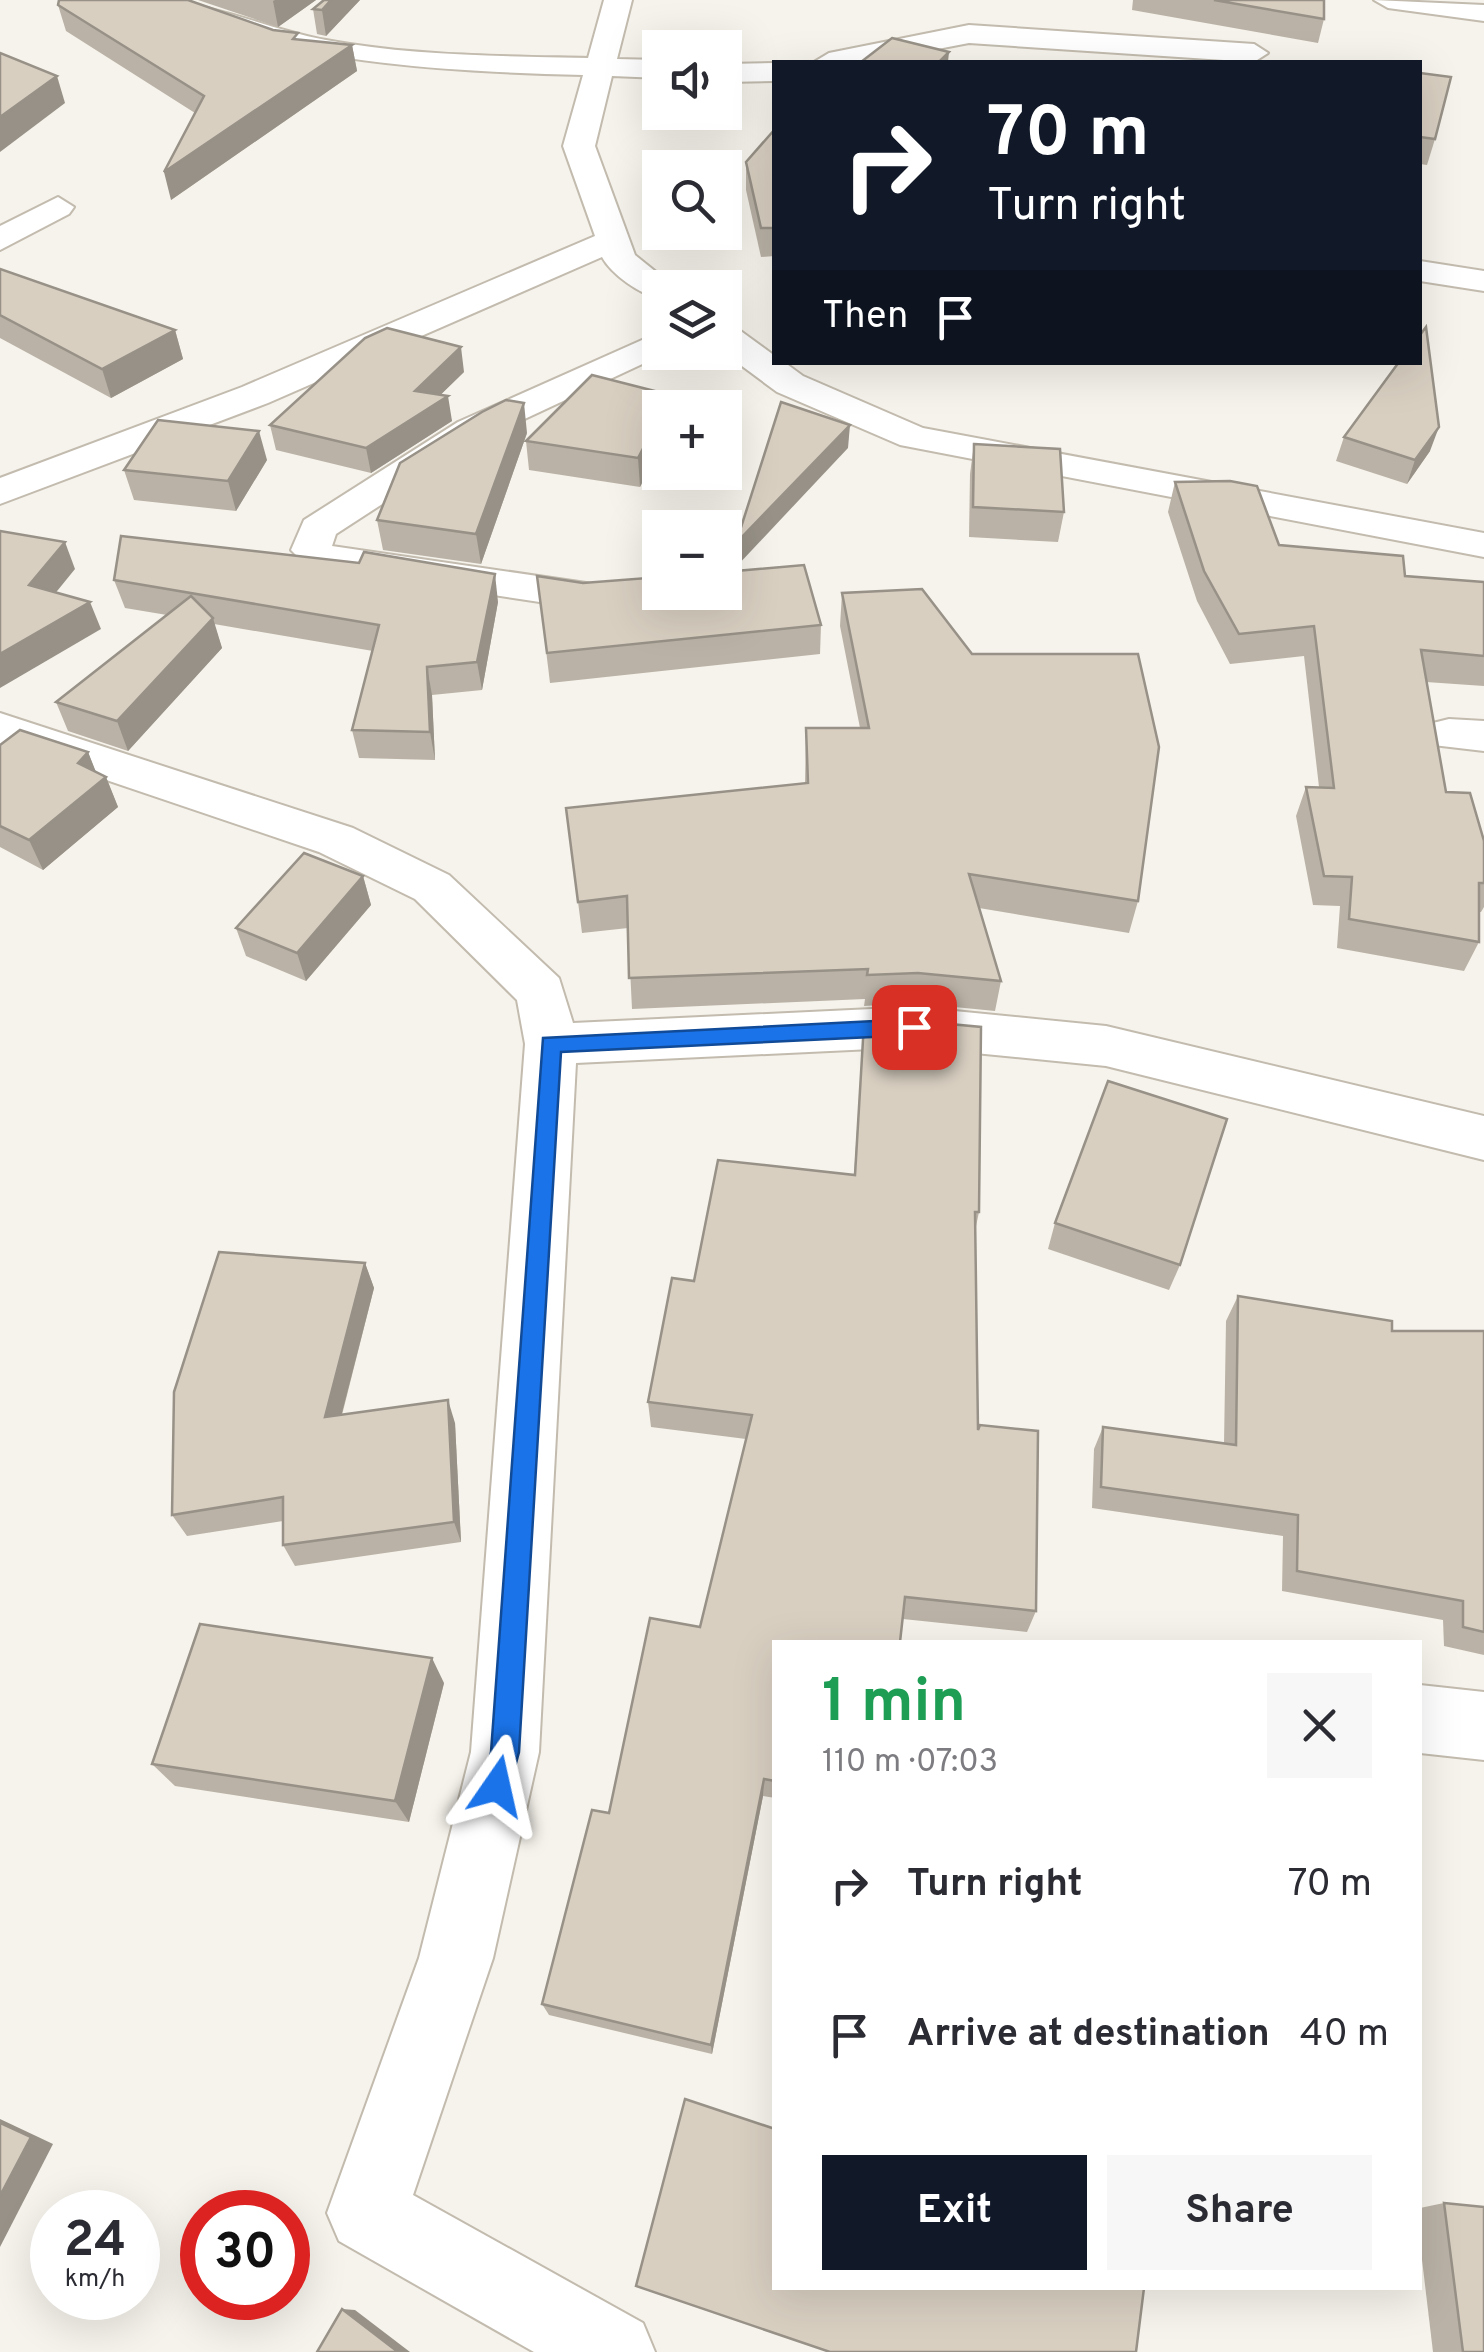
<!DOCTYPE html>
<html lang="en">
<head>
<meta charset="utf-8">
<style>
	:root { --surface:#fff; --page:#f7f7f7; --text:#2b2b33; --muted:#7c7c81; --accent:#111827 }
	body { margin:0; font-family:Overpass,sans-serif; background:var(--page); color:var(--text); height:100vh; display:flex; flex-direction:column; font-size:38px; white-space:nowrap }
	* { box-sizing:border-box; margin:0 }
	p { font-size:32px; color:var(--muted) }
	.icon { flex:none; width:55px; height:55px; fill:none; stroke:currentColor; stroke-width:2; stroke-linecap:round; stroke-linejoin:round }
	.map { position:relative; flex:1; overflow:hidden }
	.drawer { position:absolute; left:772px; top:1640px; width:650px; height:650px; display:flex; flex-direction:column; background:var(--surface); border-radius:0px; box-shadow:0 10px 40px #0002 }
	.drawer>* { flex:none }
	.guide { position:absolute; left:772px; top:60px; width:650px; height:305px; border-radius:0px; box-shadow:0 10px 40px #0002; background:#111827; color:#fff; overflow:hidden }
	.tools { position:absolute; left:642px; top:30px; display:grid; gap:20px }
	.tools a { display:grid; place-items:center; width:100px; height:100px; border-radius:0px; background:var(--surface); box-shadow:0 10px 40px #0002; font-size:50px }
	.speed { position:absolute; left:30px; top:2190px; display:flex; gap:20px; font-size:50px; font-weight:700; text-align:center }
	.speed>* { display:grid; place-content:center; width:130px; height:130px; border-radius:50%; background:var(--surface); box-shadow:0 10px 40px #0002; line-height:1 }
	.speed small { font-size:25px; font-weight:400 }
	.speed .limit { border:15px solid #d22; background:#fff; color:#111 }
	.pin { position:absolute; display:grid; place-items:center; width:85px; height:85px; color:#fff; margin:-42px; border-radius:20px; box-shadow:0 5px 15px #0006 }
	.me { position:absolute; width:110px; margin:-55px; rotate:11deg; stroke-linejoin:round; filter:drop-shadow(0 0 8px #0008) }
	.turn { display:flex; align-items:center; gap:35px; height:210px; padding:0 50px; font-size:45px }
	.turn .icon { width:130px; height:130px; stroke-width:2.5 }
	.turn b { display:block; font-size:70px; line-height:85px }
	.then { display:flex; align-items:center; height:95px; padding:0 50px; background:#0003; gap:20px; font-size:38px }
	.round { display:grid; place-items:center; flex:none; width:105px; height:105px; border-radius:0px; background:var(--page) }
	.headline { display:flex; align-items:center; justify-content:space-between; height:170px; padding:0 50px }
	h1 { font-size:60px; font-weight:700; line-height:75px; color:#1e9e55 }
	.action { display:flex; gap:20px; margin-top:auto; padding:20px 50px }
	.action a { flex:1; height:115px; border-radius:0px; background:var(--accent); color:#fff; font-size:40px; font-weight:700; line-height:115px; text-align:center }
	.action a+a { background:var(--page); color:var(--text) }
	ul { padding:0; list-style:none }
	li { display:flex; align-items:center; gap:30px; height:150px; padding:0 50px }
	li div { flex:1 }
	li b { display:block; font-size:38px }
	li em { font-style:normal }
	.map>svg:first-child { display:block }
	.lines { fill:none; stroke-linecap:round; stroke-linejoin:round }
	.minor-casing { stroke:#c2bbae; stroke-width:4 }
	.minor { fill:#fff; fill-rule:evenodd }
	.wall { fill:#bab2a6 }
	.shaded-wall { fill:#979187 }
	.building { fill:#d8cfc1; stroke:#979187; stroke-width:2.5 }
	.route { fill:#1a73e8; stroke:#114b97; stroke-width:2.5 }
</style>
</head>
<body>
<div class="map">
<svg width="1484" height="2352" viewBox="0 0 1484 2352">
	<rect width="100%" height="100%" fill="#f6f3ec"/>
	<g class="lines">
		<defs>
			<g id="minor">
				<path d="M147,0c61,0 119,29 179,40 86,16 175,16 262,18l16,-58h28l-15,59 43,1v18l-48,-2 -17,70 40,109 41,33h-16v11c-20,-5 -48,-24 -58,-42l-334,146 -268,101v-26l242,-91 353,-151 -32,-90 20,-71c-150,-4 -291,-12 -432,-69z"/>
				<polygon points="1374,0 1484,5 1484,21 1388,8"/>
				<polygon points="969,25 1254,44 1268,53 1254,62 969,43 870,62 814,62 829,53"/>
				<polygon points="775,63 775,81 725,82 725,64"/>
				<polygon points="58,197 74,207 69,214 0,250 0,226"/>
				<polygon points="1420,261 1484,271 1484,291 1420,281"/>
				<polygon points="725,326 738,329 775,356 775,362 784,362 803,376 923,428 1484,533 1484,557 900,445 777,392 723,352"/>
				<polygon points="660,332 660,352 668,352 484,438 336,534 332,546 586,583 601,587 607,596 601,605 586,609 321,569 307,566 291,550 304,520 458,422"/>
				<polygon points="0,713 353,828 449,875 559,978 573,1023 914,1007 1106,1026 1484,1116 1484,1160 1106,1066 914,1047 576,1063 539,1752 493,1958 413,2195 643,2323 655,2352 534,2352 339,2241 327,2213 419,1958 471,1752 525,1044 517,1000 415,899 319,852 0,744"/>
				<polygon points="1449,719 1484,721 1484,751 1433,745 1427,734 1433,723"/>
				<polygon points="1420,1685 1484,1692 1484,1760 1420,1753"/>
			</g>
		</defs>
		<use href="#minor" class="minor-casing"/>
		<use href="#minor" class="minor"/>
	</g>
	<g class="wall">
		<polygon points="198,0 316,0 278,27"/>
		<polygon points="324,0 360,0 326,36 317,34 313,9"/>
		<polygon points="1133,0 1324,0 1324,19 1318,43 1132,10"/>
		<polygon points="58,5 300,40 352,45 357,71 171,200 195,113 66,31"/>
		<polygon points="1420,73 1435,139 1427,165 1420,164"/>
		<polygon points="775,129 775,256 761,257 746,190 746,162"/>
		<polygon points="0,269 175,330 183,359 111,398 0,338"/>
		<polygon points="464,372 440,395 452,421 371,473 276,450 270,425"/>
		<polygon points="686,399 686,408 660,408 648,471 640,487 529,470 526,441"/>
		<polygon points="527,433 481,564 383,550 377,520"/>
		<polygon points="1344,437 1430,451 1407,484 1336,461"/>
		<polygon points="974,444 1064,512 1058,542 969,537 970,474"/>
		<polygon points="267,460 236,511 134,500 124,470"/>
		<polygon points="1175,482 1279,545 1405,576 1484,582 1484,686 1426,682 1446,792 1484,841 1484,907 1481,912 1479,912 1479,942 1464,971 1337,948 1340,906 1313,905 1296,816 1306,787 1319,787 1304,656 1230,664 1197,601 1168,512"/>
		<polygon points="537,576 821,625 820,654 550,683"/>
		<polygon points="114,580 498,602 482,690 432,695 435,760 359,758 352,730 373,651 214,624 222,648 128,751 68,731 56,702 167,615 125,608"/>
		<polygon points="842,593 1138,901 1129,933 979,908 1001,981 995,1011 914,1003 864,1006 865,999 632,1009 628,928 582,933 566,808 805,783 806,728 860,728 840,626"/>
		<polygon points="0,745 88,752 96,773 106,777 118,807 43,870 0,847"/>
		<polygon points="363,876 371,905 306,981 246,956 236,928"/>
		<polygon points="864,1023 979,1212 975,1231 978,1430 1036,1611 1027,1632 903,1619 775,1642 775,1798 763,1796 712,2054 549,2015 542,2004 609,1813 700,1627 746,1439 651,1427 648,1402 694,1281 854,1175"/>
		<polygon points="1055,1223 1180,1265 1169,1290 1048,1249"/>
		<polygon points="365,1263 374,1288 342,1415 455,1423 461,1542 295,1566 283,1545 283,1521 187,1536 172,1515"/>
		<polygon points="1238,1296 1392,1331 1484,1331 1484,1655 1444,1646 1443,1620 1282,1591 1283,1536 1092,1508 1094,1449 1103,1427 1224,1444 1226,1321"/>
		<polygon points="444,1683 409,1822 175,1786 152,1764"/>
		<polygon points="1444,2203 1484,2352 1433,2352 1420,2243 1420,2208"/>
	</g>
	<g class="shaded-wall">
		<polygon points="275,0 316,0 278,27 273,1"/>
		<polygon points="331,0 360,0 326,36 322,10"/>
		<polygon points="352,45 357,71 171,200 164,172"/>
		<polygon points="949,52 948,62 939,62"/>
		<polygon points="57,76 65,103 0,152 0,117"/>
		<polygon points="175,330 183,359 111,398 102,369"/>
		<polygon points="461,347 464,372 423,412 448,396 452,421 371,473 366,448 415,391"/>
		<polygon points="524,403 527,433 481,564 476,534"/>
		<polygon points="850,425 848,448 736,567 736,543"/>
		<polygon points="660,427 660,458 648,471 640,487 638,458 647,441"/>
		<polygon points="1439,427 1430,451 1407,484 1415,460"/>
		<polygon points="259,431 267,460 236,511 228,481"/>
		<polygon points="65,542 75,569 40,612 29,585"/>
		<polygon points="495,574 498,602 482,690 477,662"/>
		<polygon points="90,602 101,629 0,688 0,654"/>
		<polygon points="213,618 222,648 128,751 117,721"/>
		<polygon points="427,667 432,695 435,760 430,732"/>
		<polygon points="88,752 100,782 106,777 118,807 43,870 29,840 78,763"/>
		<polygon points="363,876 371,905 306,981 297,953"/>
		<polygon points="365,1263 374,1288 335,1440 325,1417"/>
		<polygon points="448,1400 455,1423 461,1542 454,1522"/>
		<polygon points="432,1658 444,1683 409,1822 395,1801"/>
		<polygon points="764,1779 763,1796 712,2054 711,2045"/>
		<polygon points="0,2119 53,2144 0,2247"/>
		<polygon points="342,2309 355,2310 410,2352 398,2352"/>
	</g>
	<g class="building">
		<polygon points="59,0 188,0 273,30 298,33 293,39 352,45 164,172 204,96 58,5"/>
		<polygon points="324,0 331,0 322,10 313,9"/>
		<polygon points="1214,0 1324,0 1324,19"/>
		<polygon points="892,38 949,52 939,62 861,62"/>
		<polygon points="0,53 57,76 0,117"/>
		<polygon points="1420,73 1451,77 1435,139 1420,137"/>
		<polygon points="775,129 775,228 761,228 746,162"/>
		<polygon points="0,269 175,330 102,369 0,315"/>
		<polygon points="1426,327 1439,427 1415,460 1344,437 1399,362 1420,362 1420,335"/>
		<polygon points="387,328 461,347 415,391 448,396 366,448 270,425 365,338"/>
		<polygon points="592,375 686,399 678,408 660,408 660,427 647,441 638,458 526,441"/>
		<polygon points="506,400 524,403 476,534 377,520 400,463 482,412"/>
		<polygon points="781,402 850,425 736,543"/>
		<polygon points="158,420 259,431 228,481 124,470"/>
		<polygon points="974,444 1060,449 1064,512 973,507"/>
		<polygon points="1230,481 1257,486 1279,545 1403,556 1405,576 1484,582 1484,656 1421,650 1446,792 1470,793 1484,841 1484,883 1479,883 1479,942 1349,919 1352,877 1324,876 1306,787 1334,788 1314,626 1239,634 1204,571 1175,482"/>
		<polygon points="0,531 65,542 29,585 90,602 0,654"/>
		<polygon points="121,536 359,563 364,552 495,574 477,662 427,667 430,732 352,730 379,625 114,580"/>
		<polygon points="804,565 821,625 547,653 537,576 583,583 660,577 660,592 725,592 725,572"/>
		<polygon points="922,589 972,654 1138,654 1159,747 1138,901 969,874 1001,981 918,973 867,975 868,969 629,978 627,896 578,902 566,808 808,783 806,728 869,728 842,593"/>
		<polygon points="191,596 213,618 117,721 56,702"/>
		<polygon points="20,730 88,752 78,763 106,777 29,840 0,826 0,745"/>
		<polygon points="304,853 363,876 297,953 236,928"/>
		<polygon points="918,1021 981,1027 979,1212 975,1212 978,1430 980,1425 1038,1431 1036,1611 905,1597 900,1642 775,1642 775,1781 764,1779 711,2045 542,2004 592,1810 609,1813 650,1618 700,1627 752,1415 648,1402 672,1278 694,1281 718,1160 855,1175 864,1023"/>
		<polygon points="1108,1081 1227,1119 1180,1265 1055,1223"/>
		<polygon points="219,1252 365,1263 325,1417 448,1400 454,1522 283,1545 283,1497 172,1515 174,1392"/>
		<polygon points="1238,1296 1392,1321 1392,1331 1484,1331 1484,1632 1463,1627 1463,1601 1297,1571 1298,1515 1101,1487 1103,1427 1236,1445"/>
		<polygon points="200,1624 432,1658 395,1801 152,1764"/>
		<polygon points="685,2099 775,2129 775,2288 1144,2288 1136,2352 830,2352 636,2286"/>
		<polygon points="0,2123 31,2137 0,2196"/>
		<polygon points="1444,2203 1484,2207 1484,2352 1463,2352"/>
		<polygon points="342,2309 398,2352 317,2352"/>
	</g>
	<polygon class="route" points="914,1019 925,1027 914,1035 561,1052 519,1752 507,1796 497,1800 487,1796 483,1786 491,1752 543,1038"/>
</svg>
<div class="tools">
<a><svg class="icon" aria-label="sound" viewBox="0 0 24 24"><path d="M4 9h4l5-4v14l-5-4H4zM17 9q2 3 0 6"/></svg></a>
<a><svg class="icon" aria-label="search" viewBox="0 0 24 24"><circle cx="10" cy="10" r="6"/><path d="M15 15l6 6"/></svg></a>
<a><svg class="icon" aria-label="layers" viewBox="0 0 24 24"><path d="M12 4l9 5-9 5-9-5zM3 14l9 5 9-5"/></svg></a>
<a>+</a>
<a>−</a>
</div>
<div class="speed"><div>24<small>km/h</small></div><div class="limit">30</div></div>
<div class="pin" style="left:914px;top:1027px;background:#d93025"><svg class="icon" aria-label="arrive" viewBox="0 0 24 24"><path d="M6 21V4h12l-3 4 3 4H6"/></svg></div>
<svg class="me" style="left:497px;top:1786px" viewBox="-20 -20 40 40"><path d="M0-17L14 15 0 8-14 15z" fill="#1a73e8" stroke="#fff" stroke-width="4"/></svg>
<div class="guide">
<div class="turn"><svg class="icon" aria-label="right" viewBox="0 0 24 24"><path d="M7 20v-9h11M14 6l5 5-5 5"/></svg><div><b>70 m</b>Turn right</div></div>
<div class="then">Then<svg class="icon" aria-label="arrive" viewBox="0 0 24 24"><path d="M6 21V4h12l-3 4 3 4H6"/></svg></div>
</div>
<section class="drawer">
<div class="headline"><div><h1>1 min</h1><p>110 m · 07:03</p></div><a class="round"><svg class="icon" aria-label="close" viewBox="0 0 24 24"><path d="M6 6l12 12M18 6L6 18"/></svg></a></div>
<ul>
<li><svg class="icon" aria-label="right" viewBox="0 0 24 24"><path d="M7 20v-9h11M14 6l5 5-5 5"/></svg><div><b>Turn right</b></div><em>70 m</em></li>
<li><svg class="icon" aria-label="arrive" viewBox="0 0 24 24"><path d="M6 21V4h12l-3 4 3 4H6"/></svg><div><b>Arrive at destination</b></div><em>40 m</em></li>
</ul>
<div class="action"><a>Exit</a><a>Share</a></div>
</section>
</div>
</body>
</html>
